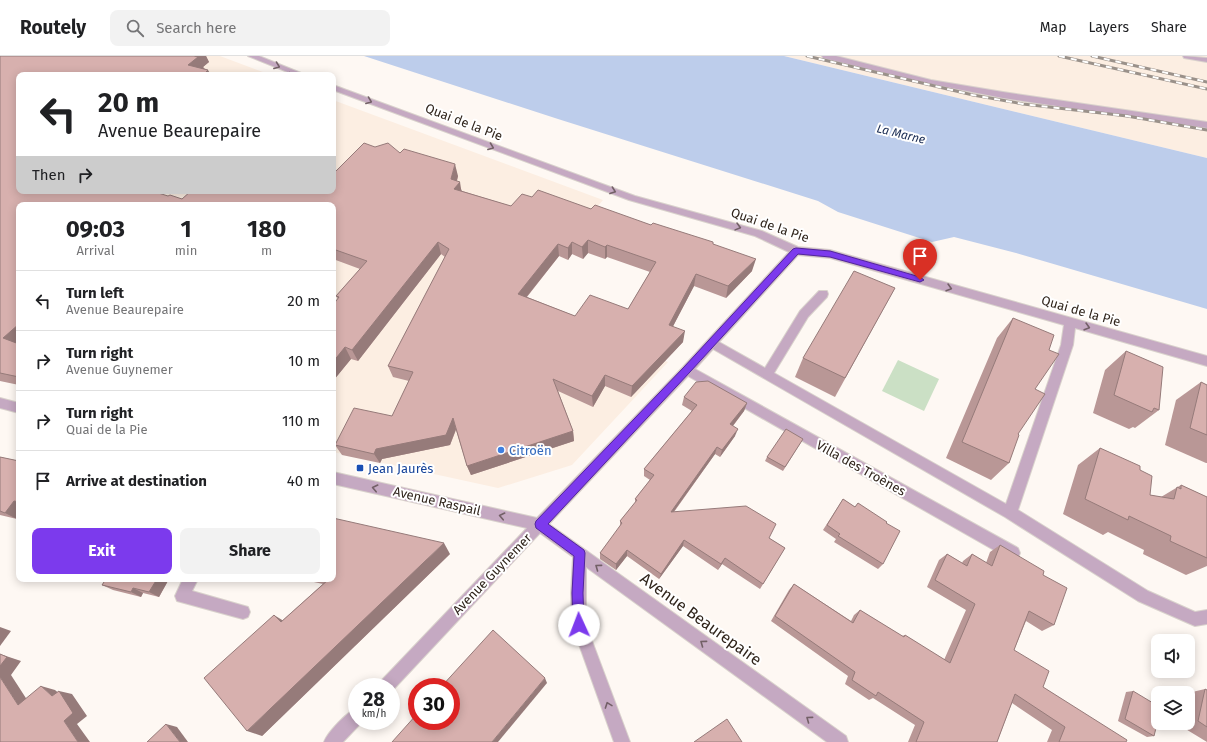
<!DOCTYPE html>
<html lang="en">
<head>
<meta charset="utf-8">
<style>
	:root { --surface:#fff; --page:#f2f2f2; --text:#202124; --muted:#757577; --line:#e0e0e0; --accent:#7c3aed }
	body { margin:0; font-family:"Fira Sans",sans-serif; background:var(--page); color:var(--text); height:100vh; display:flex; flex-direction:column; font-size:15px; white-space:nowrap }
	* { box-sizing:border-box; margin:0 }
	p { font-size:13px; color:var(--muted) }
	.icon { flex:none; width:22px; height:22px; fill:none; stroke:currentColor; stroke-width:2; stroke-linecap:round; stroke-linejoin:round }
	.map { position:relative; flex:1; overflow:hidden }
	.drawer { position:absolute; left:16px; top:146px; width:320px; height:380px; display:flex; flex-direction:column; background:var(--surface); border-radius:8px; box-shadow:0 2px 10px #0003 }
	.drawer>* { flex:none }
	.top-card { position:absolute; left:16px; top:16px; width:320px; height:122px; border-radius:8px; box-shadow:0 2px 10px #0003; background:#fff; color:var(--text); overflow:hidden }
	.fabs { position:absolute; left:1151px; top:578px; display:grid; gap:8px }
	.fabs a { display:grid; place-items:center; width:44px; height:44px; border-radius:8px; background:var(--surface); box-shadow:0 2px 10px #0003; font-size:20px }
	.speed { position:absolute; left:348px; top:622px; display:flex; gap:8px; font-size:20px; font-weight:700; text-align:center }
	.speed>* { display:grid; place-content:center; width:52px; height:52px; border-radius:50%; background:var(--surface); box-shadow:0 2px 10px #0003; line-height:1 }
	.speed small { font-size:10px; font-weight:400 }
	.speed .limit { border:6px solid #d22; background:#fff; color:#111 }
	.pin { position:absolute; display:grid; place-items:center; width:34px; height:34px; color:#fff; margin:-41px -17px; border-radius:50% 50% 50% 0; rotate:-45deg; box-shadow:0 0 4px #0007 }
	.pin .icon { rotate:45deg }
	.me { position:absolute; width:44px; margin:-22px; rotate:358deg; stroke-linejoin:round; filter:drop-shadow(0 0 3px #0008) }
	.turn { display:flex; align-items:center; gap:14px; height:84px; padding:0 16px; font-size:18px }
	.turn .icon { width:52px; height:52px; stroke-width:2.5 }
	.turn b { display:block; font-size:28px; line-height:34px }
	.then { display:flex; align-items:center; height:38px; padding:0 16px; background:#0003; gap:8px; font-size:15px }
	.eta { display:flex; justify-content:space-evenly; align-items:center; height:68px; text-align:center }
	.eta b { font-size:24px; font-weight:700; line-height:28px }
	.cta { display:flex; gap:8px; margin-top:auto; padding:8px 16px }
	.cta a { flex:1; height:46px; border-radius:8px; background:var(--accent); color:#fff; font-size:16px; font-weight:700; line-height:46px; text-align:center }
	.cta a+a { background:var(--page); color:var(--text) }
	ul { padding:0; list-style:none }
	li { display:flex; align-items:center; gap:12px; height:60px; padding:0 16px; border-top:1px solid var(--line) }
	li div { flex:1 }
	li b { display:block; font-size:15px }
	li em { font-style:normal }
	header { display:flex; align-items:center; gap:24px; box-sizing:border-box; height:56px; padding:0 20px; background:var(--surface); border-bottom:1px solid var(--line) }
	header strong { font-size:19px }
	nav { display:flex; gap:22px; margin-inline-start:auto; font-size:14px }
	.search { width:280px; height:36px; background:var(--page); display:flex; align-items:center; gap:10px; box-sizing:border-box; padding:0 14px; border-radius:8px; color:var(--muted); font-size:15px }
	.map>svg:first-child { display:block }
	.built { fill:#fceee2 }
	.green { fill:#cbe0c5 }
	.water { fill:#bdcdeb }
	.lines { fill:none; stroke-linecap:round; stroke-linejoin:round }
	.minor-casing { stroke:#d9d2cc; stroke-width:2 }
	.minor { fill:#c5a9c2; fill-rule:evenodd }
	.rail-casing { stroke:#9a918a; stroke-width:3 }
	.rail { stroke:#fff; stroke-width:2; stroke-dasharray:6; stroke-linecap:butt }
	.wall { fill:#b99796; fill-rule:evenodd }
	.shaded-wall { fill:#967b7a }
	.building { fill:#d7b0ae; stroke:#967b7a; fill-rule:evenodd }
	.oneway { stroke:#736067 }
	.route { fill:#7c3aed; stroke:#51269a }
	.shop-dot { fill:#3f7fe0; stroke:#fff; stroke-width:1.5 }
	.transit-dot { fill:#1a4fb4; stroke:#fff; stroke-width:1.5 }
	.labels { text-anchor:middle; dominant-baseline:central; stroke-width:4; stroke-linejoin:round; paint-order:stroke }
	.far-water-label { font-size:12px; font-style:italic; fill:#182a51; stroke:#fff }
	.street-label { font-size:13px; fill:#30251c; stroke:#fff }
	.shop-label { font-size:13px; fill:#366cbe; stroke:#fff; text-anchor:start }
	.transit-label { font-size:13px; fill:#164399; stroke:#fff; text-anchor:start }
	.near-street-label { font-size:16px; fill:#30251c; stroke:#fff }
</style>
</head>
<body>
<header>
<strong>Routely</strong>
<div class="search"><svg class="icon" aria-label="search" viewBox="0 0 24 24"><circle cx="10" cy="10" r="6"/><path d="M15 15l6 6"/></svg>Search here</div>
<nav><a>Map</a><a>Layers</a><a>Share</a></nav>
</header>
<div class="map">
<svg width="1207" height="686" viewBox="0 0 1207 686">
	<rect width="100%" height="100%" fill="#fef8f3"/>
	<g class="built">
		<polygon points="0,0 220,0 271,19 19,19 19,135 333,135 333,44 603,144 518,244 668,306 572,409 498,432 333,396 333,149 19,149"/>
		<polygon points="784,0 1207,0 1207,102"/>
	</g>
	<polygon class="green" points="898,304 939,323 924,355 882,335"/>
	<polygon class="water" points="364,0 784,0 1207,102 1207,253 1016,197 954,181 932,186 838,156 818,145 558,63"/>
	<g class="lines">
		<defs>
			<g id="minor">
				<polygon points="248,0 259,0 306,19 295,19"/>
				<polygon points="822,0 836,0 931,24 1003,36 1207,66 1207,72 1003,42 931,28 823,2"/>
				<polygon points="1183,0 1207,2 1207,6 1184,2"/>
				<path d="M333,29l302,111 127,35 36,16 32,3 377,106v10l-132,-38 -2,17 -55,165 130,81 47,21 12,-2v14l-12,2 -57,-25 -133,-84 -292,-168 -18,20 323,179 2,5 -2,5 -5,2 -5,-2 -320,-182 -139,148 297,212 2,6h-21l-241,-175v58l44,117h-16l-42,-117 -1,-32 2,-36 -33,-24 -149,159v-5h-14l3,-5 147,-154 -194,-44v-12l204,46 146,-151 106,-115 -34,-16 -126,-36 -296,-110zM798,199l32,3 234,67 -3,20 -55,159 -232,-131 34,-56 19,-20 1,-3 -1,-3h-8l-19,20 -35,57 -46,-26z"/>
				<polygon points="0,342 19,347 19,357 0,352"/>
				<polygon points="183,523 198,523 192,535 248,551 250,556 248,561 243,563 177,545 175,540"/>
				<path d="M357,652v13h6l-20,21h-19c4,-10 23,-30 33,-34z"/>
			</g>
		</defs>
		<use href="#minor" class="minor-casing"/>
		<use href="#minor" class="minor"/>
		<defs>
			<g id="rail">
				<polyline points="807,0 973,39 1023,48 1127,60 1207,74"/>
				<polyline points="1059,0 1207,33"/>
				<polyline points="1092,0 1207,26"/>
			</g>
		</defs>
		<use href="#rail" class="rail-casing"/>
		<use href="#rail" class="rail"/>
	</g>
	<g class="wall">
		<path d="M0,0h206l3,6 -6,5 2,2 -186,6v116l149,5 14,3 151,-8 67,-38 58,23 -1,5 5,10 49,15 21,-9 59,12 60,16 62,19 39,27 -26,27 -32,-12 -21,40 10,16 -52,55 -26,-11 -12,21 -35,-16 15,40 1,10 -103,34 -4,-9 -11,-36 -6,15 -68,14 -2,4 -38,-8 -7,-10 57,-29 17,-35 -16,-4 -5,-11 57,-109 -4,-3 -83,107 -7,-2 -18,22v-76l5,-6 -2,-3 24,-27 -27,-10v-54h-314v180l-19,-4zM588,197l17,6 2,-2 43,15 -22,37 -53,7 -48,-19 32,-41 9,4 4,-6 11,5z"/>
		<polygon points="895,232 835,341 795,321 803,302"/>
		<polygon points="1013,262 1035,333 1018,378 1009,407 991,424 946,402 997,282"/>
		<polygon points="1126,295 1159,354 1135,372 1133,371 1129,373 1093,357 1105,314"/>
		<polygon points="1201,326 1207,329 1207,407 1206,407 1165,389 1176,344"/>
		<polygon points="684,341 747,347 744,355 733,370 735,380 720,401 715,398 674,456 769,482 785,492 760,533 722,508 718,514 683,490 659,523 627,500 616,514 600,503 600,497 620,471 620,465 635,447 635,443 650,424 644,420 644,413 692,355 682,349"/>
		<polygon points="801,386 783,415 765,405 767,401"/>
		<polygon points="1100,392 1140,414 1150,439 1161,441 1181,429 1207,441 1207,510 1186,519 1143,498 1144,494 1108,476 1103,479 1063,458 1078,409"/>
		<polygon points="0,401 19,405 19,460 17,463 0,459"/>
		<polygon points="843,443 855,451 858,447 886,467 883,508 878,513 834,486 836,483 823,474"/>
		<polygon points="1000,489 1043,519 1054,569 1042,575 1026,565 1014,594 1043,631 1126,686 1047,686 1052,674 1012,647 997,686 908,686 915,669 873,642 869,644 845,628 848,620 771,565 789,534 794,528 851,565 854,559 860,554 902,580 905,579 944,604 966,554 927,531 939,504 947,498 962,507 963,505 972,498 986,507 990,496"/>
		<polygon points="450,498 262,680 283,564 323,528 300,523 333,523"/>
		<polygon points="106,523 169,523 159,541 143,537 141,541 113,534 102,529"/>
		<polygon points="1205,633 1207,634 1207,686 1179,669 1180,667 1188,667 1188,637"/>
		<polygon points="1133,635 1154,680 1147,681 1118,665 1126,636"/>
	</g>
	<g class="shaded-wall">
		<polygon points="194,0 206,0 209,6 203,11 205,14 188,9"/>
		<polygon points="208,14 211,19 204,19 204,18"/>
		<polygon points="455,108 458,120 455,131 460,126 462,139 454,136 451,123"/>
		<polygon points="588,184 588,197 583,203 582,191"/>
		<polygon points="438,186 441,198 358,305 352,294"/>
		<polygon points="572,186 572,198 568,204 568,192"/>
		<polygon points="558,188 559,200 520,249 518,238"/>
		<polygon points="607,189 607,201 605,203 605,191"/>
		<polygon points="756,203 752,215 726,242 728,230"/>
		<polygon points="696,218 694,230 668,280 669,269"/>
		<polygon points="19,268 19,291 3,282"/>
		<polygon points="685,275 683,286 631,341 632,330"/>
		<polygon points="345,291 351,303 333,325 333,306"/>
		<polygon points="605,319 605,330 593,351 592,340"/>
		<polygon points="747,347 744,355 728,376 730,368"/>
		<polygon points="453,362 456,373 450,389 382,403 380,407 374,398 376,393"/>
		<polygon points="738,373 735,380 720,401 722,394"/>
		<polygon points="573,375 574,385 471,419 467,410"/>
		<polygon points="717,391 715,398 669,462 671,456"/>
		<polygon points="14,445 19,448 19,460 17,463 5,457"/>
		<polygon points="684,484 683,490 659,523 661,518"/>
		<polygon points="444,487 450,498 262,680 247,675"/>
		<polygon points="627,494 627,500 616,514 616,508"/>
		<polygon points="725,502 722,508 718,514 721,508"/>
		<polygon points="157,523 169,523 159,541 149,536"/>
		<polygon points="133,532 143,537 141,541 131,536"/>
		<polygon points="274,559 287,567 281,566"/>
		<polygon points="0,571 11,575 0,590"/>
		<polygon points="0,598 21,605 11,619 33,653 18,649 0,621"/>
		<polygon points="545,622 547,627 498,686 492,686"/>
		<polygon points="41,630 55,634 62,640 59,635 72,638 87,660 77,668 90,686 78,686 64,665 52,640"/>
		<polygon points="166,668 177,671 188,686 180,686"/>
	</g>
	<g class="building">
		<path d="M0,0h194l4,1 -10,8 20,5 -4,4 4,1h-189v116h133l16,5 2,-1 12,4 9,-8h142v-17l31,-31 11,4 13,-4 12,10 4,-4 51,15 -4,15 9,3 -6,7 57,17 11,-12 10,3 6,-7 53,19 4,-4 56,20 2,-2 60,19v2l43,15 -28,27 -32,-12 -27,51 16,6 -53,55 -27,-11 -13,21 -39,-17 20,52 -106,35 -14,-48 -7,17 -70,14 -2,5 -39,-9 19,-37 38,8 21,-44 -25,-6 61,-117 -11,-7 -86,108 -7,-3 -12,15v-57l6,-8 -3,-1 31,-35 -34,-12v-44h-314v119l-16,14 16,6v33l-19,-4zM588,184l17,7 2,-2 49,17 -28,47 -38,-14 -15,21 -57,-22 40,-50 10,4 4,-6 10,5z"/>
		<polygon points="289,16 297,19 286,19"/>
		<polygon points="854,215 895,232 845,322 803,302"/>
		<polygon points="1013,262 1054,279 1049,294 1059,298 1035,333 1045,338 1018,378 1019,379 1009,407 962,386"/>
		<polygon points="1126,295 1163,311 1159,354 1154,352 1152,356 1114,339"/>
		<polygon points="708,325 747,347 730,368 738,373 722,394 717,391 671,456 746,450 776,468 769,482 785,492 763,528 725,502 721,508 684,484 661,518 627,494 616,508 600,497 622,467 620,465 637,444 635,443 654,419 644,413 697,349 684,341 696,326"/>
		<polygon points="1201,326 1207,329 1207,379 1190,372"/>
		<polygon points="786,373 803,383 785,411 767,401"/>
		<polygon points="1100,392 1140,410 1140,414 1152,420 1150,439 1174,443 1177,431 1181,433 1181,429 1207,441 1207,502 1170,485 1171,480 1129,460 1128,464 1085,443"/>
		<polygon points="0,401 19,405 19,446 14,445 5,457 0,455"/>
		<polygon points="843,443 855,451 858,447 887,466 886,467 900,475 883,508 838,480 840,478 827,469"/>
		<polygon points="333,462 444,487 247,675 204,622 274,559 281,566 329,523 333,523"/>
		<polygon points="1000,489 1044,515 1043,519 1067,532 1054,569 1029,555 1014,594 1049,615 1043,631 1127,684 1126,686 1059,686 1065,671 1015,638 997,686 916,686 924,666 878,636 876,640 852,624 855,616 775,560 794,528 853,567 860,554 904,581 905,579 950,607 975,548 935,524 947,498 967,510 972,498 992,510"/>
		<polygon points="106,523 157,523 149,536 133,532 131,536 102,529"/>
		<polygon points="493,574 545,622 492,686 392,686 417,658 417,665 451,665 451,631 441,631"/>
		<polygon points="0,598 7,601 0,610"/>
		<polygon points="0,621 18,649 41,630 52,640 59,635 73,657 64,665 78,686 0,686"/>
		<polygon points="1205,633 1207,634 1207,671 1198,665"/>
		<polygon points="1133,635 1158,650 1158,664 1154,680 1125,663"/>
		<polygon points="727,663 742,686 694,686"/>
		<polygon points="166,668 180,686 147,686"/>
	</g>
	<defs><path id="oneway-chevron" d="M-2-3.5L2.5 0L-2 3.5" fill="none" stroke-width="1.6" stroke-linecap="round" stroke-linejoin="round"/></defs>
	<g class="oneway">
		<use href="#oneway-chevron" transform="translate(277 10) rotate(21)"/>
		<use href="#oneway-chevron" transform="translate(369 45) rotate(21)"/>
		<use href="#oneway-chevron" transform="translate(491 91) rotate(21)"/>
		<use href="#oneway-chevron" transform="translate(613 135) rotate(20)"/>
		<use href="#oneway-chevron" transform="translate(738 171) rotate(15)"/>
		<use href="#oneway-chevron" transform="translate(949 232) rotate(16)"/>
		<use href="#oneway-chevron" transform="translate(1087 271) rotate(16)"/>
		<use href="#oneway-chevron" transform="translate(375 432) rotate(-167)"/>
		<use href="#oneway-chevron" transform="translate(502 460) rotate(-168)"/>
		<use href="#oneway-chevron" transform="translate(598 511) rotate(-144)"/>
		<use href="#oneway-chevron" transform="translate(703 587) rotate(-144)"/>
		<use href="#oneway-chevron" transform="translate(608 649) rotate(-110)"/>
		<use href="#oneway-chevron" transform="translate(809 663) rotate(-144)"/>
	</g>
	<polygon class="route" points="796,192 830,195 920,221 924,224 920,226 830,201 798,198 690,316 548,468 584,494 585,497 583,537 584,569 583,573 579,575 575,573 573,569 572,537 574,500 536,472 535,468 536,465 684,311 793,193"/>
	<circle class="shop-dot" cx="501" cy="394" r="4"/>
	<rect class="transit-dot" x="356" y="408" width="8" height="8" rx="2"/>
	<g class="labels">
		<g class="far-water-label">
			<text transform="translate(901 78) rotate(14)">La Marne</text>
		</g>
		<g class="street-label">
			<text transform="translate(464 66) rotate(21)">Quai de la Pie</text>
			<text transform="translate(770 169) rotate(19)">Quai de la Pie</text>
			<text transform="translate(1081 255) rotate(16)">Quai de la Pie</text>
			<text transform="translate(861 412) rotate(29)">Villa des Troènes</text>
			<text transform="translate(437 445) rotate(13)">Avenue Raspail</text>
			<text transform="translate(492 518) rotate(-46)">Avenue Guynemer</text>
		</g>
		<g class="shop-label">
			<text x="509" y="394">Citroën</text>
		</g>
		<g class="transit-label">
			<text x="368" y="412">Jean Jaurès</text>
		</g>
		<g class="near-street-label">
			<text transform="translate(701 563) rotate(36)">Avenue Beaurepaire</text>
		</g>
	</g>
</svg>
<div class="fabs">
<a><svg class="icon" aria-label="sound" viewBox="0 0 24 24"><path d="M4 9h4l5-4v14l-5-4H4zM17 9q2 3 0 6"/></svg></a>
<a><svg class="icon" aria-label="layers" viewBox="0 0 24 24"><path d="M12 4l9 5-9 5-9-5zM3 14l9 5 9-5"/></svg></a>
</div>
<div class="speed"><div>28<small>km/h</small></div><div class="limit">30</div></div>
<div class="pin" style="left:920px;top:224px;background:#d93025"><svg class="icon" aria-label="arrive" viewBox="0 0 24 24"><path d="M6 21V4h12l-3 4 3 4H6"/></svg></div>
<svg class="me" style="left:579px;top:569px" viewBox="-20 -20 40 40"><circle r="19" fill="#fff"/><path d="M0-13L10 11 0 6-10 11z" fill="#7c3aed"/></svg>
<div class="top-card">
<div class="turn"><svg class="icon" aria-label="left" viewBox="0 0 24 24"><path d="M17 20v-9H6M10 6l-5 5 5 5"/></svg><div><b>20 m</b>Avenue Beaurepaire</div></div>
<div class="then">Then<svg class="icon" aria-label="right" viewBox="0 0 24 24"><path d="M7 20v-9h11M14 6l5 5-5 5"/></svg></div>
</div>
<section class="drawer">
<div class="eta">
<div><b>09:03</b><p>Arrival</p></div>
<div><b>1</b><p>min</p></div>
<div><b>180</b><p>m</p></div>
</div>
<ul>
<li><svg class="icon" aria-label="left" viewBox="0 0 24 24"><path d="M17 20v-9H6M10 6l-5 5 5 5"/></svg><div><b>Turn left</b><p>Avenue Beaurepaire</p></div><em>20 m</em></li>
<li><svg class="icon" aria-label="right" viewBox="0 0 24 24"><path d="M7 20v-9h11M14 6l5 5-5 5"/></svg><div><b>Turn right</b><p>Avenue Guynemer</p></div><em>10 m</em></li>
<li><svg class="icon" aria-label="right" viewBox="0 0 24 24"><path d="M7 20v-9h11M14 6l5 5-5 5"/></svg><div><b>Turn right</b><p>Quai de la Pie</p></div><em>110 m</em></li>
<li><svg class="icon" aria-label="arrive" viewBox="0 0 24 24"><path d="M6 21V4h12l-3 4 3 4H6"/></svg><div><b>Arrive at destination</b></div><em>40 m</em></li>
</ul>
<div class="cta"><a>Exit</a><a>Share</a></div>
</section>
</div>
</body>
</html>
